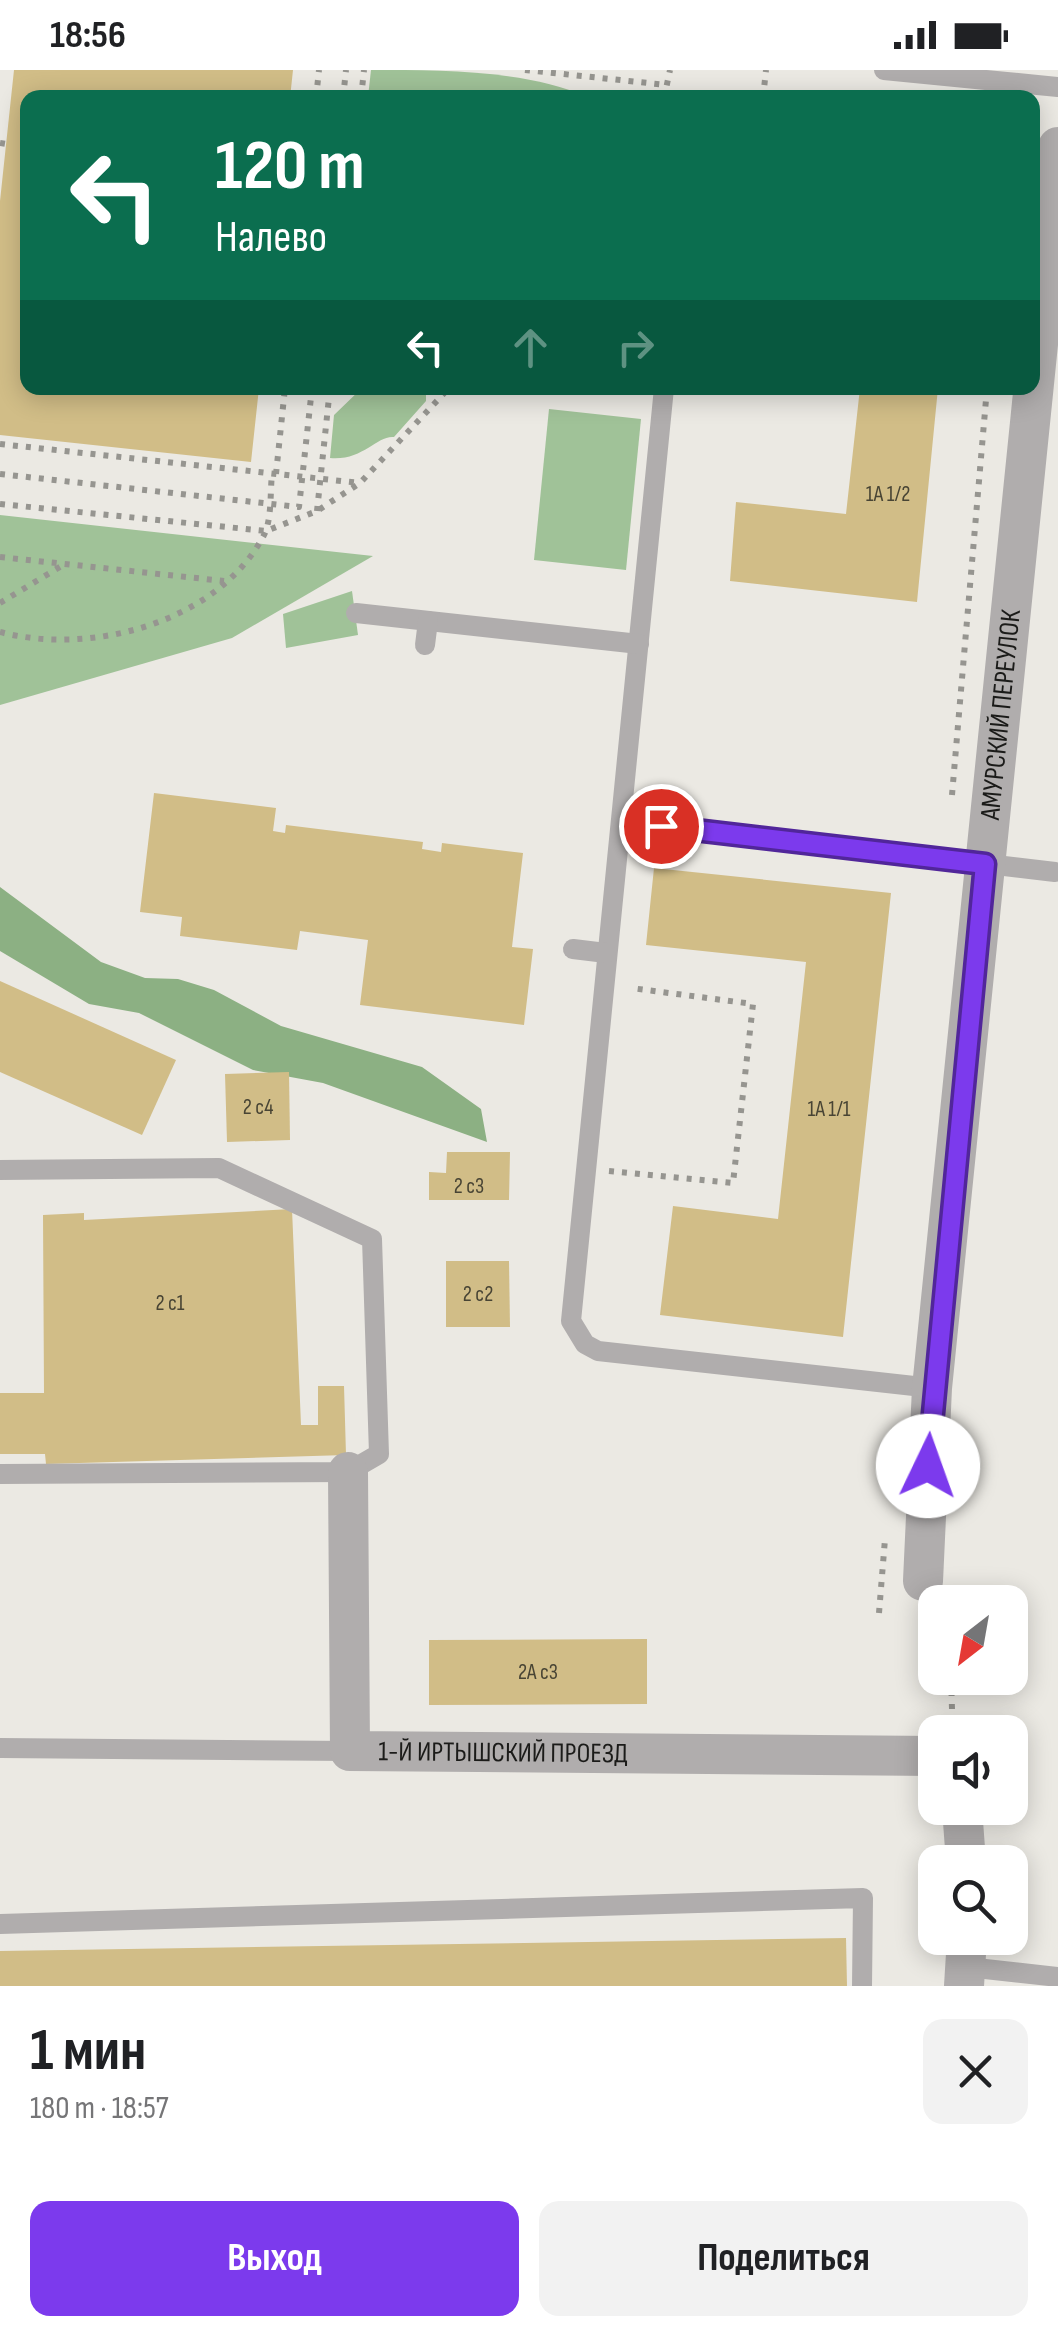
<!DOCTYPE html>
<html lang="ru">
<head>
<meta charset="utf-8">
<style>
	:root { --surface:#fff; --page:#f2f2f2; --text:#202124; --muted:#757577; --accent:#7c3aed }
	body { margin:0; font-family:"Sofia Sans Condensed",sans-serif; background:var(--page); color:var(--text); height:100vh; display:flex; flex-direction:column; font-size:38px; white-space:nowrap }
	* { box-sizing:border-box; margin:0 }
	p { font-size:32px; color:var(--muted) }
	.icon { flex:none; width:55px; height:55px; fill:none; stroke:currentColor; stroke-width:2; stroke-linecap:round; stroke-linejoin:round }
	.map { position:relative; height:1916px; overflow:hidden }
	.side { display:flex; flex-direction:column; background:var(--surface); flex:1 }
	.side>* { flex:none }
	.top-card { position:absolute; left:20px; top:20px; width:1020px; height:305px; border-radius:20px; box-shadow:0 5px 25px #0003; background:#0b6e4f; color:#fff; overflow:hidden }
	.needle { width:65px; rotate:211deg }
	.fabs { position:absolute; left:918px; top:1515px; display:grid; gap:20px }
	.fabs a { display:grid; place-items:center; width:110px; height:110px; border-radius:20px; background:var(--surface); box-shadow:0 5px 25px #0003; font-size:50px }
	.pin { position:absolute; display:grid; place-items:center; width:85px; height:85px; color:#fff; margin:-42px; border:5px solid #fff; border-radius:50%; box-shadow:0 2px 10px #0007 }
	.me { position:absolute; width:110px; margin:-55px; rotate:3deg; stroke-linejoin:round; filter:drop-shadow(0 0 8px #0008) }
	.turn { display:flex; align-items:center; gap:35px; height:210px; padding:0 30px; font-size:45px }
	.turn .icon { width:130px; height:130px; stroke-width:2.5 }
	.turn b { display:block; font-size:70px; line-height:85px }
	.lanes { display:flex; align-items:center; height:95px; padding:0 30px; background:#0003; justify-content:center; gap:50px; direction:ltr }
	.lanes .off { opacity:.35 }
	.round { display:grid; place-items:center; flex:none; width:105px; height:105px; border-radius:20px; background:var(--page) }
	.summary { display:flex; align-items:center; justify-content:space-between; height:170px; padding:0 30px }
	h1 { font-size:60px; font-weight:700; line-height:75px }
	.primary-button { display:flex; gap:20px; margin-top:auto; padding:20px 30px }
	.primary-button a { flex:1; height:115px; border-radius:20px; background:var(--accent); color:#fff; font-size:40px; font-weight:700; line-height:115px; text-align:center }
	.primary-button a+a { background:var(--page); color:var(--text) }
	.status { display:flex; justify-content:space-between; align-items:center; height:70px; padding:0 50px; background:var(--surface); direction:ltr }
	.status svg { height:28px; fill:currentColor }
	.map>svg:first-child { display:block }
	.green { fill:#a0c298 }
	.forest { fill:#8cb083 }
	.building { fill:#d1bd87 }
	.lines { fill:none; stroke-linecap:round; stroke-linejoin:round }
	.path { stroke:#969590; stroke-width:6; stroke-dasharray:5 8; stroke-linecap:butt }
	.lane { stroke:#b0adad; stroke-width:20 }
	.street { stroke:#b0adad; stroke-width:40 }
	.route-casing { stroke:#51269a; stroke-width:25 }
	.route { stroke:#7c3aed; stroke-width:18 }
	.labels { text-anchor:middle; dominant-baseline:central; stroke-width:8; stroke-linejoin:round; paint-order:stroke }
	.number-label { font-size:22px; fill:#484434 }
	.street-label { font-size:28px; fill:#1b1b19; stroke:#ebe9e3 }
</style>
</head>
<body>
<div class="status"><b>18:56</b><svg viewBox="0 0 49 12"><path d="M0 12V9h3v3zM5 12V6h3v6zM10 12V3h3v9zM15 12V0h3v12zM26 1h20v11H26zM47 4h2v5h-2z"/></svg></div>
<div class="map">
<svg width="1058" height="1916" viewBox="0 0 1058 1916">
	<rect width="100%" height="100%" fill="#ebe9e3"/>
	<g class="green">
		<path d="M371,0c71,0 155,0 217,27h-220z"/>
		<path d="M362,318h64v13l-32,36c-17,-2 -31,24 -64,21l4,-43z"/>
		<polygon points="549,339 641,349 626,500 534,490"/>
		<polygon points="0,445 373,486 232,568 0,635"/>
		<polygon points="352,521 358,565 286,578 283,544"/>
	</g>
	<polygon class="forest" points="0,817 101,892 145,908 178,909 214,920 281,956 422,997 481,1039 487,1072 323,1013 253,1000 139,943 89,934 0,881"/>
	<g class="building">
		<polygon points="14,0 293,0 290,28 28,28 28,318 259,318 251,392 0,365 0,131"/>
		<polygon points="860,318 938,318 917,532 730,511 736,432 846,444"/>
		<polygon points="154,723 276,738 273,761 285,763 286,755 423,772 422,779 441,782 442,773 523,783 512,877 533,879 524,955 360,935 368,870 300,861 297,880 180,866 182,847 140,842"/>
		<polygon points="654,798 891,823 843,1267 660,1245 673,1136 778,1149 806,892 646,875"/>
		<polygon points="0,911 176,990 142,1065 0,1002"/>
		<polygon points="289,1002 290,1070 227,1072 225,1004"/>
		<polygon points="447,1082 510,1082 509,1130 429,1130 429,1102 446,1103"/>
		<polygon points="292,1139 301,1355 318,1355 318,1316 344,1316 346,1385 46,1394 45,1384 0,1384 0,1323 44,1323 43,1145 84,1143 84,1150"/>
		<polygon points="446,1191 509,1191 510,1257 446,1257"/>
		<polygon points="647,1569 647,1634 429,1635 429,1570"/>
		<polygon points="846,1868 847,1916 0,1916 0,1881"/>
	</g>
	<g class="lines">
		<g class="path">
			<polyline points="525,0 667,15"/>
			<polyline points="316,28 319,0"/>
			<polyline points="343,28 346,0"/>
			<polyline points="361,28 364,0"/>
			<polyline points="664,28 670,0"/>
			<polyline points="763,28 766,0"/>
			<polyline points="0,73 6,74"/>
			<polyline points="0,374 360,413"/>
			<polyline points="0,404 299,437 312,318"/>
			<polyline points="276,404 285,318"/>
			<polyline points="0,434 266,461 317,441 360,413 449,318"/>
			<polyline points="317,441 330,318"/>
			<polyline points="0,487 224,511"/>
			<polyline points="0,533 63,495"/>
			<path d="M0,562c90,24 218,-9 264,-97 8,-16 6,-43 8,-61"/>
			<polyline points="952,725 987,318"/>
			<polyline points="609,1101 733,1113 753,934 631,918"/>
			<polyline points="879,1543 885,1469"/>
			<polyline points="951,1608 952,1639"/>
		</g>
		<g class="lane">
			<polyline points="884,0 1058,17"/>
			<polyline points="664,318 571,1251 585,1274 598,1281 932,1318"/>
			<polyline points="356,543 639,574"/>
			<polyline points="425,575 428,551"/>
			<polyline points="622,751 1055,802"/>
			<polyline points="573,879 606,883"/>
			<polyline points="0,1100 219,1098 372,1169 379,1384 348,1402 0,1404"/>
			<polyline points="952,1661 952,1662"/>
			<polyline points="0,1678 350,1681"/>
			<polyline points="0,1854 863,1828 862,1916"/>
			<polyline points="967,1897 1058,1907"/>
		</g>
		<g class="street">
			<path id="s1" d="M348,1402l2,279 585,5"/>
			<path id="s2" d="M923,1511l9,-193 126,-1241"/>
			<polyline points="962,1738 966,1792"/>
			<polyline points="964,1916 967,1868"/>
		</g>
	</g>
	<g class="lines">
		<defs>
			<polyline id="route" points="661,756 985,794 928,1396"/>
		</defs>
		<use href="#route" class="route-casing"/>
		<use href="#route" class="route"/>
	</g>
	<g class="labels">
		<g class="number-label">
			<text x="888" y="424">1А 1/2</text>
			<text x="258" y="1037">2 c4</text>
			<text x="829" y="1039">1А 1/1</text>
			<text x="469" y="1116">2 c3</text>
			<text x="478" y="1224">2 c2</text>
			<text x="170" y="1233">2 c1</text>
			<text x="538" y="1602">2А с3</text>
		</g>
		<g class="street-label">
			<text stroke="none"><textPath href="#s2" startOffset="870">АМУРСКИЙ ПЕРЕУЛОК</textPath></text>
			<text stroke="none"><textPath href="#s1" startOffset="432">1-Й ИРТЫШСКИЙ ПРОЕЗД</textPath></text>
		</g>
	</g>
</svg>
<div class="fabs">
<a><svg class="needle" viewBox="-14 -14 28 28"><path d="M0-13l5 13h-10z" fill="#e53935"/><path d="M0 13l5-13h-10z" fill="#757577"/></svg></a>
<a><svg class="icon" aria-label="sound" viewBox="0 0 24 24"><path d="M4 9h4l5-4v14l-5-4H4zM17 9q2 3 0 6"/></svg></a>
<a><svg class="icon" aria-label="search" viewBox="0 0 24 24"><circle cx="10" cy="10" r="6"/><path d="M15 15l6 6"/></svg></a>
</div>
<div class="pin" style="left:661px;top:756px;background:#d93025"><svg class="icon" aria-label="arrive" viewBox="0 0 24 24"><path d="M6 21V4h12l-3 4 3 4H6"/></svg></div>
<svg class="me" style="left:928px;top:1396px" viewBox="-20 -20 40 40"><circle r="19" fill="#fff"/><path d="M0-13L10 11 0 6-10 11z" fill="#7c3aed"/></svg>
<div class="top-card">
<div class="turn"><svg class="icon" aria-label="left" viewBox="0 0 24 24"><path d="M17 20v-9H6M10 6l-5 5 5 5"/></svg><div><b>120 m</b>Налево</div></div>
<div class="lanes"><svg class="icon" aria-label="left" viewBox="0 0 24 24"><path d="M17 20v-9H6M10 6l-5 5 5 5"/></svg><svg class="icon off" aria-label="ahead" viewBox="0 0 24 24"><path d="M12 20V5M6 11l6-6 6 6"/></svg><svg class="icon off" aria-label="right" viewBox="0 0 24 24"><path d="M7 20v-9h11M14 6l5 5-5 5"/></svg></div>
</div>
</div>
<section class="side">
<div class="summary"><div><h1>1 мин</h1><p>180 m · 18:57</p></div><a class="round"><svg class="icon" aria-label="close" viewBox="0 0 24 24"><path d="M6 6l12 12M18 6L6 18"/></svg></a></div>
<div class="primary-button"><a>Выход</a><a>Поделиться</a></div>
</section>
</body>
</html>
